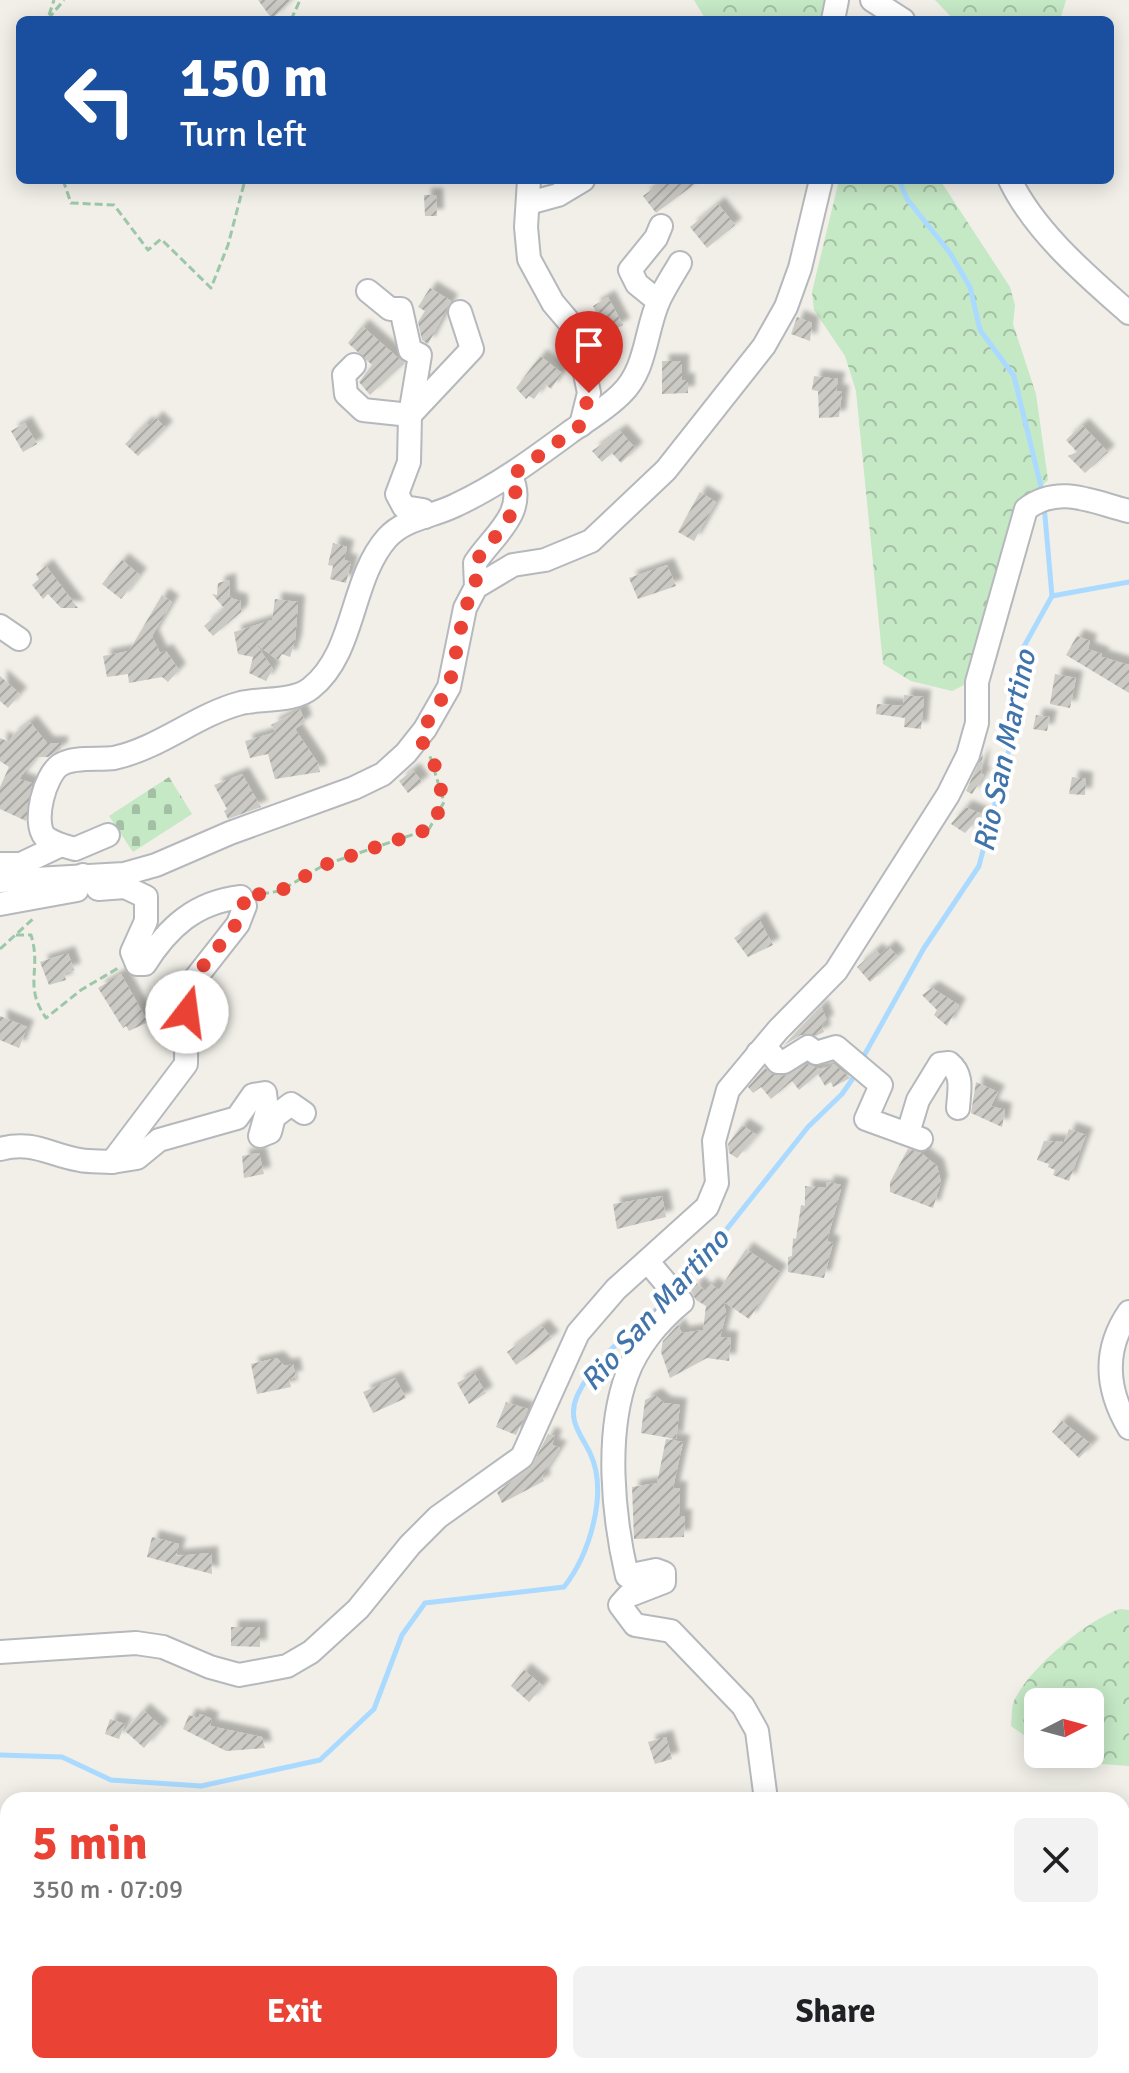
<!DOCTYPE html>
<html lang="en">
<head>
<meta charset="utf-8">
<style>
	:root { --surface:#fff; --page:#f2f2f2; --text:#202124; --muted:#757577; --accent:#ea4335 }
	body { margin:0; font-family:Signika,sans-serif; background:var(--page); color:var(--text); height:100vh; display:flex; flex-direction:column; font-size:30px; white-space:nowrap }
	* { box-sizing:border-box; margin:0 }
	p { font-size:26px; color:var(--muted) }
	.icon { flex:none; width:44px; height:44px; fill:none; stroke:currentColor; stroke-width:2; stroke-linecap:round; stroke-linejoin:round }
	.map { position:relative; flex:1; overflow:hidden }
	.details { position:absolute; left:0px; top:1792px; width:1130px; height:282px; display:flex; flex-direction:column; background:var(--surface); border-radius:24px 24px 0 0; box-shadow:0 4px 20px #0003 }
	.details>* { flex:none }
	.top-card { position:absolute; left:16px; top:16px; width:1098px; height:168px; border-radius:12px; box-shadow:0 4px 20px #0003; background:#1a4fa0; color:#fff; overflow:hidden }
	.needle { width:52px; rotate:84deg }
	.buttons { position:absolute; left:1024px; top:1688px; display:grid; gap:16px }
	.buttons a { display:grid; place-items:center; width:80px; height:80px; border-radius:12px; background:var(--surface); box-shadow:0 4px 20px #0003; font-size:40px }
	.pin { position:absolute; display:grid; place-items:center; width:68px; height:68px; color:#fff; margin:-82px -34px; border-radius:50% 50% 50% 0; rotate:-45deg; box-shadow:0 0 8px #0007 }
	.pin .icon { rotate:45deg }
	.me { position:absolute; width:88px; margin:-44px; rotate:15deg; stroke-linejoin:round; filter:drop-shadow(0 0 6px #0008) }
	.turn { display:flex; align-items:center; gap:28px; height:168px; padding:0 32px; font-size:36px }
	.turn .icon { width:104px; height:104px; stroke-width:2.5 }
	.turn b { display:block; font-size:56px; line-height:68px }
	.round { display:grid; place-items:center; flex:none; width:84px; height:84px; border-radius:12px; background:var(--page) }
	.headline { display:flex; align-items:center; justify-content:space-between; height:136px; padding:0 32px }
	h1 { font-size:48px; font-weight:700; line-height:60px; color:var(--accent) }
	.action { display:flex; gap:16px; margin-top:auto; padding:16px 32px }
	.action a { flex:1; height:92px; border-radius:12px; background:var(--accent); color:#fff; font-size:32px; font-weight:700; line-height:92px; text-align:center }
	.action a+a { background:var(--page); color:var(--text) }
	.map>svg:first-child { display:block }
	.forest { fill:url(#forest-crowns) }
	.cemetery { fill:url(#cemetery-stones) }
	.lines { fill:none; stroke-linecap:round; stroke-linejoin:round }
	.stream { stroke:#aadaff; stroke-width:5 }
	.building { fill:url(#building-hatch); filter:url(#shadow) }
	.minor-casing { stroke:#b5b8bc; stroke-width:26 }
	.path { stroke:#9cc7a9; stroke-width:3; stroke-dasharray:8 4; stroke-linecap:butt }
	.minor { stroke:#fff; stroke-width:22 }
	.route { stroke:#ea4335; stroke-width:14; stroke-dasharray:0 25.2 }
	.labels { text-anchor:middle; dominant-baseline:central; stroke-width:8; stroke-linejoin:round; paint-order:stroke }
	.water-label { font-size:30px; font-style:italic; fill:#4174aa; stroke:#fff }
</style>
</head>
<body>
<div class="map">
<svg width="1129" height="2073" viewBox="0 0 1129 2073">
	<defs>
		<pattern id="forest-crowns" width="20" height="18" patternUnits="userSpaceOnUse" patternTransform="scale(2)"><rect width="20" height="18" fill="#c5e8c5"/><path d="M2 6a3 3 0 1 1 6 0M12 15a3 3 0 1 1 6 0" fill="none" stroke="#a3c0a4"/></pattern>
		<pattern id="cemetery-stones" width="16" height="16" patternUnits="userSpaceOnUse" patternTransform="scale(2)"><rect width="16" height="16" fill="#c5e8c5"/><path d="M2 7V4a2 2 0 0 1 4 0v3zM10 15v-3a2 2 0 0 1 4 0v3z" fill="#a3c0a4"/></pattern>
		<pattern id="building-hatch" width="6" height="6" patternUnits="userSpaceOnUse" patternTransform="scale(2)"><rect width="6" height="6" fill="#cccac5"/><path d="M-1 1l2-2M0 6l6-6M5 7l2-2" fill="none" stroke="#a9a8a4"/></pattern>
		<filter id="shadow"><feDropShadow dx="7" dy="-7" stdDeviation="2" flood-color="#0004"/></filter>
	</defs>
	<rect width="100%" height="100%" fill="#f1efe8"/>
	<g class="forest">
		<polygon points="694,0 828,0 820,20 706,20"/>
		<polygon points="935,0 1066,0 1060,20 954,20"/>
		<polygon points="839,180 940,180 1010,287 1015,305 1013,324 1036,394 1048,480 1016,512 968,683 952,691 911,681 883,664 856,391 845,356 814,310 812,292"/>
		<path d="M1120,1609l9,1v156l-54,-4 -6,3 -22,-11h43v-52h-52v43l-27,-19c1,-8 0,-18 3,-25 15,-33 73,-81 106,-92z"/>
	</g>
	<polygon class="cemetery" points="169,777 192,814 133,852 109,816"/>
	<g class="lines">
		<g class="stream">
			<polyline points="899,180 907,199 950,253 970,287 980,330 1014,376 1043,495"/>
			<polyline points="1044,505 1052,596"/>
			<polyline points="1052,596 1129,582"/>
			<polyline points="861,1061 924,948 979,866 1014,730 1022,650 1052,596"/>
			<polyline points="680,1288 808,1127 842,1094 856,1074"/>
			<path d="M0,1755l62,2 49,23 90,6 119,-26 54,-51 28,-74 23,-32 139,-16c25,-32 45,-94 26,-134 -10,-20 -23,-33 -13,-57 18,-40 61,-70 93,-98"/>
		</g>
	</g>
	<g class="building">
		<polygon points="258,0 292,0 272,19"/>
		<polygon points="665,180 700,180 656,213 643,196"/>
		<polygon points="424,195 436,195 437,216 425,216"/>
		<polygon points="718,204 735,225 707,248 690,227"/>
		<polygon points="430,288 451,301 428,344 422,340 418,322 425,311 418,307"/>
		<polygon points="608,297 623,325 598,338 592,328 601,322 593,306"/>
		<polygon points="797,317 812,323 810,341 791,334"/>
		<polygon points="362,326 404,363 370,395 359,382 372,365 348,343"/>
		<polygon points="540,356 562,373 551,389 545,384 534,399 529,396 526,399 516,388"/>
		<polygon points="662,361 682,361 682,380 688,380 688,393 662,394"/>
		<polygon points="814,376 838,379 836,391 842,392 839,417 819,418 818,391 812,390"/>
		<polygon points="156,418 166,428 138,456 125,444 146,423 149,426"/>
		<polygon points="25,423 37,444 23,452 11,431"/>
		<polygon points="1082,425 1108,452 1085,473 1068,456 1077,452 1066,440"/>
		<polygon points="620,431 636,449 621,463 612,453 602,462 592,451"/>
		<polygon points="700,492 716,502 694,541 678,532"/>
		<polygon points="333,543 347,547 344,560 351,562 346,583 330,579 333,566 328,565"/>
		<polygon points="122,560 140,575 121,599 102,584"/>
		<polygon points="667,565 676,586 638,599 629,578"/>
		<polygon points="46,566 78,608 61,608 48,594 43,599 32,585 39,579 36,574"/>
		<polygon points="229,580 230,598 241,601 241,612 213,636 204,626 224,608 212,594 217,595 218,583"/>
		<polygon points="162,595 172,602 152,636 160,653 166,651 179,670 168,682 162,677 129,683 128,674 107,677 103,656 129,651"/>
		<polygon points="275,599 298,602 295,641 290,657 282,654 278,660 256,644 273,669 266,681 249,673 253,657 238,654 234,632 272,620"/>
		<polygon points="1077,636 1090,641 1088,649 1102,654 1102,657 1129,665 1129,693 1066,655"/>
		<polygon points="1055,674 1076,678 1070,708 1050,704"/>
		<polygon points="0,676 20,694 8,708 0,701"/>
		<polygon points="904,695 924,697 921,729 904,727 905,718 876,714 877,704 903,706"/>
		<polygon points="300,709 305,722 295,729 318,763 320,772 275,779 268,754 250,758 245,741 276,732 271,725"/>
		<polygon points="1036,715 1050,717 1047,731 1033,729"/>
		<polygon points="30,722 47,743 61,743 61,749 48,757 36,757 19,779 32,783 26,821 0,809 0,787 9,767 0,761 0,738 9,742 13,735"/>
		<polygon points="983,753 981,773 984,775 972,794 966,791"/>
		<polygon points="413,770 422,782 408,793 399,781"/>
		<polygon points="242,774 261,807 228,819 224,811 227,809 214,785"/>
		<polygon points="1072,777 1086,779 1085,795 1069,794"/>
		<polygon points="965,807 982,814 965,833 951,824"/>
		<polygon points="759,919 773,945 748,957 734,938"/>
		<polygon points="889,947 898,957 870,982 857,967 876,950 880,955"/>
		<polygon points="68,953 74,970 64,973 66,980 49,985 40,962"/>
		<polygon points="121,974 148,1022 129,1031 126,1026 123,1028 98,988"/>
		<polygon points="932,988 959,1005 947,1026 934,1015 937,1010 922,995"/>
		<polygon points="821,1006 827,1021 822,1025 824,1032 816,1036 801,1035 783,1046"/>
		<polygon points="0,1016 27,1027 19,1048 0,1040"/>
		<polygon points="807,1064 823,1070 834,1064 850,1078 833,1087 831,1082 825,1086 818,1074 799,1090 792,1081 771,1099 761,1087 753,1093 748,1087 765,1068 773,1075 784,1076"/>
		<polygon points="976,1082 998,1092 991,1106 1005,1110 1002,1127 971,1113"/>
		<polygon points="742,1125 757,1135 737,1158 729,1153 728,1144"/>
		<polygon points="1069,1129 1086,1135 1069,1181 1053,1175 1055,1170 1048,1167 1049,1164 1037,1160 1044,1141 1064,1142"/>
		<polygon points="908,1149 921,1153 937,1166 941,1182 933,1208 890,1192 890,1182"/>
		<polygon points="259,1153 264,1174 244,1178 242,1156"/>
		<polygon points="827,1182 841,1185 841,1189 827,1241 833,1243 824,1278 788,1272 788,1257 792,1256 793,1238 796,1239 801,1205 805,1206 805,1186 826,1188"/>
		<polygon points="662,1196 666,1217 617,1229 613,1204"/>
		<polygon points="746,1249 780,1272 749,1319 724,1302 726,1314 720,1337 731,1338 729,1361 707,1358 670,1378 661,1352 663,1341 678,1325 682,1333 703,1330 706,1306 696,1300 691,1291 697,1283 705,1291 711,1284 719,1290"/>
		<polygon points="542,1326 552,1338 516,1365 507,1352"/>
		<polygon points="277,1358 285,1366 293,1364 296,1377 289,1379 291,1387 257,1394 251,1364"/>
		<polygon points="474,1373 486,1393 469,1404 457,1383"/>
		<polygon points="395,1378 406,1398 373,1413 363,1392"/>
		<polygon points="655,1395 664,1403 680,1405 676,1439 641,1433 645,1400"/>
		<polygon points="506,1402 528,1409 516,1435 496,1427"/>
		<polygon points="1062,1421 1092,1445 1079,1458 1052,1432"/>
		<polygon points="548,1434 555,1436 552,1445 560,1448 542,1476 544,1481 502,1503 497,1492 531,1468"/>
		<polygon points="666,1439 683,1442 673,1488 680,1488 679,1516 685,1516 684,1537 634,1539 632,1487 657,1483"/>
		<polygon points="152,1537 179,1544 176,1556 211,1553 212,1574 147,1557"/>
		<polygon points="231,1627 260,1627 260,1647 231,1646"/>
		<polygon points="524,1670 543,1686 529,1702 511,1686"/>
		<polygon points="143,1710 162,1727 144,1748 125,1731"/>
		<polygon points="200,1714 212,1719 210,1726 262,1737 265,1748 226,1751 183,1729 189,1715 198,1718"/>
		<polygon points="110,1719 125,1724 119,1739 105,1734"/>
		<polygon points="666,1737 672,1759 655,1764 648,1742"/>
	</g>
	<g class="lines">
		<defs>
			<g id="minor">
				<polyline points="872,0 903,20"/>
				<polyline points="833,20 837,0"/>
				<polyline points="529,180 526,227 529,259 553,303 576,330 589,393 581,425"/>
				<path d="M1010,180c25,52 76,95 119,133"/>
				<polyline points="529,203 558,195 583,180"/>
				<polyline points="658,301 637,284 630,270 656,238 661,226"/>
				<polyline points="354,365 344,375 346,394 363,410 410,415 420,355 410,350 401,309 390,309 368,291"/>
				<polyline points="425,517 423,510 404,507 397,494 409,462 410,415 472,349 460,312"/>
				<path d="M476,587l-1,-24c18,-28 53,-50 36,-87"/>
				<polyline points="0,626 19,639"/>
				<polyline points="61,845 75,849 108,835"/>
				<path d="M0,864h21l40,-19c-5,-2 -12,-5 -16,-8 -13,-15 0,-62 15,-72 13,-9 39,-5 54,-7 46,-10 82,-43 127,-55 22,-5 53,-1 70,-15 45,-36 39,-108 76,-150 18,-20 45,-21 69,-33 43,-20 79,-47 117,-75 16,-11 34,-22 48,-36 26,-25 24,-63 38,-94 6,-13 14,-25 21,-37"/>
				<polyline points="0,881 124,874 156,865 230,833 354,788 383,774 406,753 425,729 449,687 465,608 476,587 513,565 545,560 591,541 666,470 764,346 786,307 800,268 821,180"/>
				<polyline points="0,904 77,890 83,875"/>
				<polyline points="758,1053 768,1050 778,1062 784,1062 808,1047 816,1053 836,1047 881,1085 866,1119 921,1139"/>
				<path d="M908,1133l10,-33 22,-36 9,-1c15,12 10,28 9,45"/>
				<path d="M0,1149c34,-9 49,6 80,11 10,2 21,1 32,2l74,-98 1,-75 51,-65 7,-18 -4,-9c-45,5 -73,30 -96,67h-8l-5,-12 14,-31v-24l-21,-10 -27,2"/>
				<polyline points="112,1162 137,1158 159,1140 237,1118 253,1095 265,1093 267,1111 260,1136 270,1132 274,1117 291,1104 304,1113"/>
				<path d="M648,1262l34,40c-23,19 -45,45 -55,73 -22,59 -14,141 0,201l29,-6 8,3v9l-36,14 -8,9 15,20 36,6 72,75 14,25 9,69"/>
				<path d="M1129,1312c-26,38 -23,77 0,116"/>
				<path d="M0,1652l136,-9 27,4 47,20 29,8 48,-9 24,-14 47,-43 52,-64 28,-28 84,-60 56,-124 38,-44 91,-82 10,-24 -3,-42 14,-51 50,-60 58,-59 112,-176 20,-40 9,-32v-41l49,-173c33,-25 66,-7 103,2"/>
				<polyline points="1122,2010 1129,2008"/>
				<polyline points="1069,2073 1069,2066"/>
			</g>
		</defs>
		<use href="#minor" class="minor-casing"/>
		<g class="path">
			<polyline points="49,15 54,0"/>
			<polyline points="48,19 64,0"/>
			<polyline points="291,20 300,0"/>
			<polyline points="63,180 71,203 114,205 148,250 161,239 211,288 228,245 245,180"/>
			<polyline points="261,894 280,891 324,865 429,829 444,802 429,753"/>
			<path d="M16,935h15c11,35 -8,50 15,83l35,-28 39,-23"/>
			<polyline points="0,949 35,917"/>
		</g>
		<use href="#minor" class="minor"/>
	</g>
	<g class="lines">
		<path class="route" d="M187,1012c0,-47 42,-64 58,-106l-4,-9 39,-6 44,-26 105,-36 15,-27 -10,-39 -15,-27 30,-49 16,-79 11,-21 -1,-24c17,-28 53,-50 36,-87l70,-51 8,-32"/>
	</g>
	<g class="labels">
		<g class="water-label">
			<text transform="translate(1005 751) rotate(-78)">Rio San Martino</text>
			<text transform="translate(655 1310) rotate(-48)">Rio San Martino</text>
		</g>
	</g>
</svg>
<div class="buttons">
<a><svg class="needle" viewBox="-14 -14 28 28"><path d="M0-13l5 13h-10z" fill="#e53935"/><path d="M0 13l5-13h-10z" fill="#757577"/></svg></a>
</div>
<div class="pin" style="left:589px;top:393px;background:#d93025"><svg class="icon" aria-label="arrive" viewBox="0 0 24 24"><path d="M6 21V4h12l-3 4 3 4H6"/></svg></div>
<svg class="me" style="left:187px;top:1012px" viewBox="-20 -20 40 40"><circle r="19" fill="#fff"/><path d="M0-13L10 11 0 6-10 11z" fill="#ea4335"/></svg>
<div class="top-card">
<div class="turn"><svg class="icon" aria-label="left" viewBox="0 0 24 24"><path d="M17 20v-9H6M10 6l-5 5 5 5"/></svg><div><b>150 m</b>Turn left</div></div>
</div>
<section class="details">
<div class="headline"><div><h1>5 min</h1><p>350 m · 07:09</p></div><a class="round"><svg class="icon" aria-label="close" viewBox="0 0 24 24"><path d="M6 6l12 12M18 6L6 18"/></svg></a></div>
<div class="action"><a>Exit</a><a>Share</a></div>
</section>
</div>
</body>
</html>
